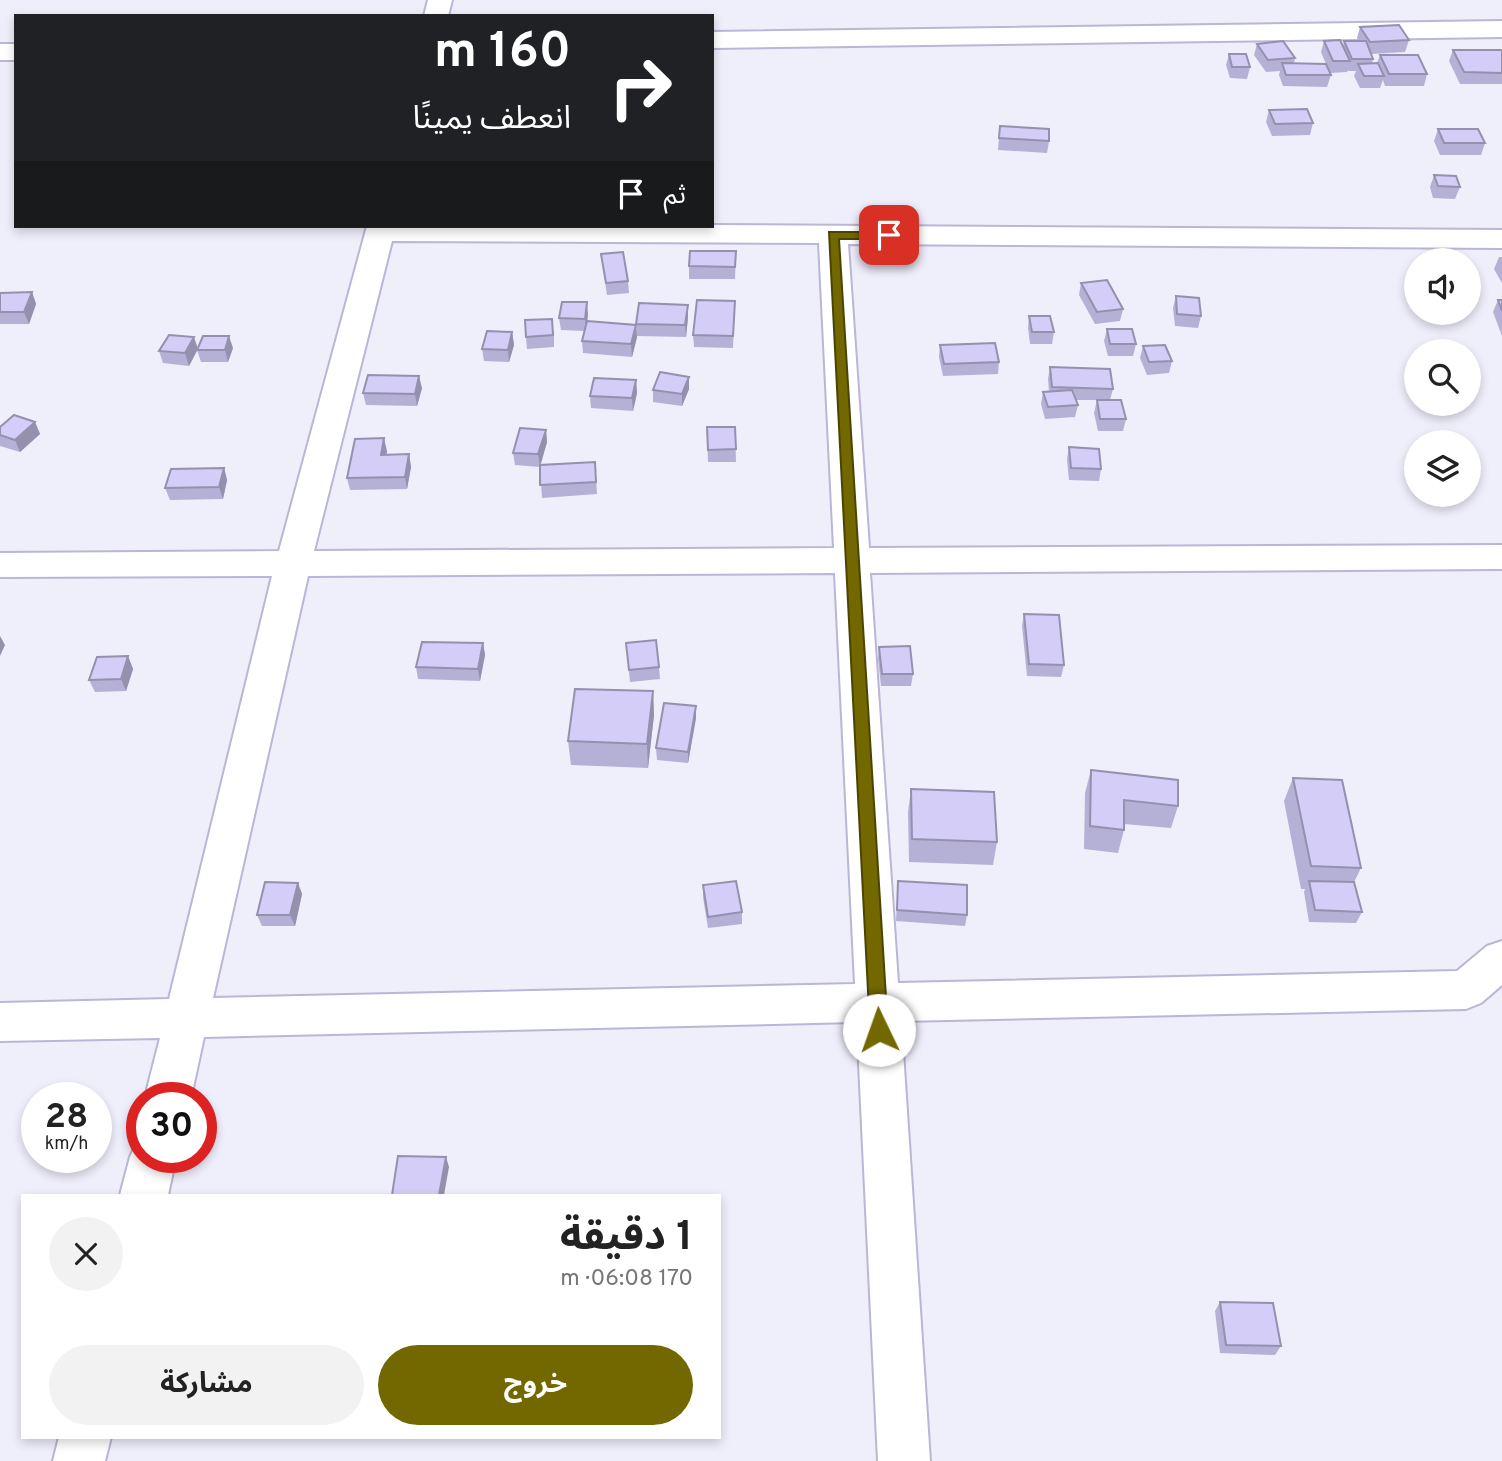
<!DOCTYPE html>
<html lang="ar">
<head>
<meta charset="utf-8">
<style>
	:root { --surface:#fff; --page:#f2f2f2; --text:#222; --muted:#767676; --accent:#736800 }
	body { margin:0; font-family:Overpass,"Noto Sans Arabic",sans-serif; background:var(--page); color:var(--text); direction:rtl; height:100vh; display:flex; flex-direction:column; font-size:26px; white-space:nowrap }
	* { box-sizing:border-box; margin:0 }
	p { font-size:23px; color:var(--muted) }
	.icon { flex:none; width:38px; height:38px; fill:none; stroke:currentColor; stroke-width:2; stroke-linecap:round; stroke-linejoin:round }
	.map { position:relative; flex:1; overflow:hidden; direction:ltr }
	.panel { position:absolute; left:21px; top:1194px; width:700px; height:245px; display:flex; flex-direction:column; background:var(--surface); border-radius:0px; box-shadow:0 4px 10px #0003; direction:rtl }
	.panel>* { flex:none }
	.hud { position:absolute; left:14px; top:14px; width:700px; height:214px; border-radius:0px; box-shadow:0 4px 10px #0003; direction:rtl; background:#202124; color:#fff; overflow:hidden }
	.controls { position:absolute; left:1404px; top:248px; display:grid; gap:14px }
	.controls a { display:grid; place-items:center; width:77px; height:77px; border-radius:50%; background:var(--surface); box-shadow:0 4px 10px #0003; font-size:35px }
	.speed { position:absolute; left:21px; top:1082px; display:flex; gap:14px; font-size:35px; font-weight:700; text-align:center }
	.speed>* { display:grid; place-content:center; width:91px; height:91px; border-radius:50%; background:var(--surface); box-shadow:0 4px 10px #0003; line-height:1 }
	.speed small { font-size:18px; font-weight:400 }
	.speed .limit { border:10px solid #d22; background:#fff; color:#111 }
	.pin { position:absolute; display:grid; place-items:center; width:60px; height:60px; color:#fff; margin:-30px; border-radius:14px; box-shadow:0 4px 10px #0006 }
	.me { position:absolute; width:77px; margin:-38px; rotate:357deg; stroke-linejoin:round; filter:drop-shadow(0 0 5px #0008) }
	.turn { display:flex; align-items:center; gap:24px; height:147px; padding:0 28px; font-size:32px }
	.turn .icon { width:91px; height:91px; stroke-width:2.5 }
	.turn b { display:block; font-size:49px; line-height:60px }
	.then { display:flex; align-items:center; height:66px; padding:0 28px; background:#0003; gap:14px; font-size:26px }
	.round { display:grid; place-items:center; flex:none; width:74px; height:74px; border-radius:37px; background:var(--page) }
	.summary { display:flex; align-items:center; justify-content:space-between; height:119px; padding:0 28px }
	h1 { font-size:42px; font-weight:700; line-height:52px }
	.cta { display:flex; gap:14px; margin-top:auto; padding:14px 28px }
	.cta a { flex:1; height:80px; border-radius:42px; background:var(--accent); color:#fff; font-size:28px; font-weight:700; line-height:80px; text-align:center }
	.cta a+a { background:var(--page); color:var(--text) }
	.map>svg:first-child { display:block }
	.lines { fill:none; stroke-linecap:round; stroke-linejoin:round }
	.street-casing { stroke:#bab6d5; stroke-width:4 }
	.street { fill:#fff; fill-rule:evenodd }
	.wall { fill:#b5b0d5 }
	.shaded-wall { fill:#9490ae }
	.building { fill:#d3cdf8; stroke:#9490ae; stroke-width:2 }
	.route { fill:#736800; stroke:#4b4400; stroke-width:2 }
</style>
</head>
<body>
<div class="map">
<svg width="1502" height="1461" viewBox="0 0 1502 1461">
	<rect width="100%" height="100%" fill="#efeefb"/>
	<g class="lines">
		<defs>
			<g id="street">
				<polygon points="428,0 452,0 448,16 424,16"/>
				<polygon points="1502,21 1502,37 712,48 712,32"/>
				<rect x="0" y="44" width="16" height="16"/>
				<path d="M712,225l790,5v18l-654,-4 21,304 633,-3v24l-632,4 28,410 559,-12 30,-25 15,-5v44l-21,18 -15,6 -565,12 29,440h-52l-21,-439 -653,15 -13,60h-46l15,-59 -160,3v-38l169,-4 103,-423 -272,1v-24l279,-2 88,-325zM392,241l427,2 15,305 -520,3zM835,573l20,411 -642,14 95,-422z"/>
				<polygon points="142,1140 142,1157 176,1157 168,1195 120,1195 130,1157 137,1142"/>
				<polygon points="59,1437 111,1437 105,1461 53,1461"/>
			</g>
		</defs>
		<use href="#street" class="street-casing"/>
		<use href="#street" class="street"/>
	</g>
	<g class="wall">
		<polygon points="1360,27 1409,40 1405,52 1371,54 1373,59 1372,64 1377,63 1380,55 1427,74 1424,86 1385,86 1383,80 1380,88 1360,88 1354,76 1356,71 1348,71 1348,70 1347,72 1330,73 1327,66 1331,75 1327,87 1283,86 1279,75 1280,71 1266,72 1254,55 1257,44 1295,58 1294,63 1326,64 1321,52 1324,41 1343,46 1344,41 1359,41 1357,38"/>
		<polygon points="1453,50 1502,50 1502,84 1460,84 1449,61"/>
		<polygon points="1229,54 1250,67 1247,79 1230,78 1226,65"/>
		<polygon points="1269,110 1313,123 1310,135 1272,136 1266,122"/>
		<polygon points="1000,126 1049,141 1047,153 998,150"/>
		<polygon points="1438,129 1485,143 1481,155 1440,155 1434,141"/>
		<polygon points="1434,175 1460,187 1455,199 1433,198 1430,187"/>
		<polygon points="736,251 735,279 689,279 689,266"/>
		<polygon points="601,254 628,281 629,293 607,295"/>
		<polygon points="1499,257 1502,257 1502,283 1494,269"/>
		<polygon points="1081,283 1123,309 1120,321 1095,324 1079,295"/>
		<polygon points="32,292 36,304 29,324 0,324 0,293"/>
		<polygon points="1176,296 1201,316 1198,328 1175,326 1173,308"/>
		<polygon points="1498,300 1502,300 1502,336 1493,312"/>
		<polygon points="735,301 733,348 694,347 693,335"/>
		<polygon points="588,314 587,323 636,325 637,337 632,357 583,353 582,341 585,331 561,330 559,318"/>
		<polygon points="1029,316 1054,332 1052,344 1030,344 1028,328"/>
		<polygon points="688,317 686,337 637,336 636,324"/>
		<polygon points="1107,329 1136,344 1133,356 1108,356 1104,341"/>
		<polygon points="554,331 554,347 527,349 526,337"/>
		<polygon points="512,332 514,345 509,362 484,361 482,349"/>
		<polygon points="940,345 999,362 998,374 943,376 939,357"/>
		<polygon points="1143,346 1172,361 1169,373 1147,375 1140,358"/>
		<polygon points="233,348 228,362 201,362 197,350 189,366 163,363 159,351"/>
		<polygon points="1050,367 1113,389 1110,400 1126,419 1123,431 1098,431 1094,413 1097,400 1076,400 1078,405 1075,417 1045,419 1041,404 1043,392 1049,391 1048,379"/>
		<polygon points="689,377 689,389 682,406 653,402 653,390"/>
		<polygon points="636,380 637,393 633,411 591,408 590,396"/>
		<polygon points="422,388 417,406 366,405 363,393"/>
		<polygon points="35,422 40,434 20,452 0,446 0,427"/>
		<polygon points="707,427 735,427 736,462 708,462"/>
		<polygon points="546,430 547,442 540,465 595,462 597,494 542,498 540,467 515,465 513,453"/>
		<polygon points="1069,447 1101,469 1099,481 1069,480 1067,459"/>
		<polygon points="387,451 386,455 409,454 411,467 407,489 350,490 347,478"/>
		<polygon points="224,468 227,480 223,499 170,500 165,488"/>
		<polygon points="1024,614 1064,665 1061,677 1027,676 1022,626"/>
		<polygon points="483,643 485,655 480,681 418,679 416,667"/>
		<polygon points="626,643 659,667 660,679 630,682"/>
		<polygon points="879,647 913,674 911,686 881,686 878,659"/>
		<polygon points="128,656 133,669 126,691 95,692 89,680"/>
		<polygon points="653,691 654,715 648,768 571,765 568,741"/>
		<polygon points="696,706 696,718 688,763 657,760 656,748"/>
		<polygon points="1091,770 1178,806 1171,828 1124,824 1124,830 1118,853 1084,849 1085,793"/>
		<polygon points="1293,778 1361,868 1354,882 1362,912 1356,923 1309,922 1304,892 1305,889 1301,889 1284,801"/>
		<polygon points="911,789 997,842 993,865 909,862 908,812"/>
		<polygon points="898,881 967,915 965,926 896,921"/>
		<polygon points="298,883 302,894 295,926 262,926 257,915"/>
		<polygon points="703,885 742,912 742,924 708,928 703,897"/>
		<polygon points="1220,1302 1281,1346 1275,1355 1220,1353 1215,1311"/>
	</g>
	<g class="shaded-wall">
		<polygon points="32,292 36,304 29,324 24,312"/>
		<polygon points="587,302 588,314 586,331 585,319"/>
		<polygon points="688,305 688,317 686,337 685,325"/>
		<polygon points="636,325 637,337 632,357 631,344"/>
		<polygon points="512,332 514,345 509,362 508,350"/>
		<polygon points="229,336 233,348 228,362 225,350"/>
		<polygon points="194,337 198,349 189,366 185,353"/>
		<polygon points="419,376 422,388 417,406 415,394"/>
		<polygon points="689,377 689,389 682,406 682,394"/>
		<polygon points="636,380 637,393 633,411 632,398"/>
		<polygon points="35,422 40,434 20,452 15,440"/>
		<polygon points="546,430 547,442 540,467 538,454"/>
		<polygon points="384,438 387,451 384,467 381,455"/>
		<polygon points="409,454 411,467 407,489 405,477"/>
		<polygon points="224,468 227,480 223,499 219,487"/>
		<polygon points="0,636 5,645 0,656"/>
		<polygon points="483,643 485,655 480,681 478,669"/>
		<polygon points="128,656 133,669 126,691 121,679"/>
		<polygon points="653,691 654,715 648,768 647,744"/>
		<polygon points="696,706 696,718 688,763 688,752"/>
		<polygon points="298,883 302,894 295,926 290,915"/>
		<polygon points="446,1157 449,1167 444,1195 439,1195"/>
	</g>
	<g class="building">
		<polygon points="1399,25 1409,40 1370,42 1360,27"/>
		<polygon points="1340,40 1350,61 1333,61 1324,41"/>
		<polygon points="1283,41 1295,58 1268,60 1257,44"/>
		<polygon points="1344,41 1366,41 1373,59 1352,59"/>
		<polygon points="1453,50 1502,50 1502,73 1464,72"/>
		<polygon points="1229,54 1246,54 1250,67 1232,67"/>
		<polygon points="1380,55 1418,55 1427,74 1389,74"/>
		<polygon points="1282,63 1326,64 1331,75 1286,75"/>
		<polygon points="1378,63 1384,76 1364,76 1358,64"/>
		<polygon points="1307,109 1313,123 1275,124 1269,110"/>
		<polygon points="1000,126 1049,129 1049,141 999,138"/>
		<polygon points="1438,129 1478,129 1485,143 1444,143"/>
		<polygon points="1434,175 1456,176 1460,187 1438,186"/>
		<polygon points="690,251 736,251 735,267 689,266"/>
		<polygon points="623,252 628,281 606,283 601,254"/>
		<polygon points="1107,280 1123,309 1097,312 1081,283"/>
		<polygon points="32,292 24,312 0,312 0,293"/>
		<polygon points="1176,296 1199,298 1201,316 1177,314"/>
		<polygon points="697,300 735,301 733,336 693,335"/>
		<polygon points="1498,300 1502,300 1502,311"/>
		<polygon points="562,302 587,302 585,319 559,318"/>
		<polygon points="639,303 688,305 685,325 636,324"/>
		<polygon points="1029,316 1050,316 1054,332 1032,332"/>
		<polygon points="552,319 553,335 526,337 525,320"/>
		<polygon points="587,321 636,325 631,344 582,341"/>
		<polygon points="1107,329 1132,329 1136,344 1110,344"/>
		<polygon points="487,331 512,332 508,350 482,349"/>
		<polygon points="169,335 194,337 185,353 159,351"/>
		<polygon points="203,336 229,336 225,350 197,350"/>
		<polygon points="995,343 999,362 944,364 940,345"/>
		<polygon points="1165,345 1172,361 1149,362 1143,346"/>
		<polygon points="1050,367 1110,369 1113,389 1052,387"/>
		<polygon points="660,372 689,377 682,394 653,390"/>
		<polygon points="368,375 419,376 415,394 363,393"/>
		<polygon points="594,378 636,380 632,398 590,396"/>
		<polygon points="1072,390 1078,405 1048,407 1043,392"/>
		<polygon points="1097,400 1121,400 1126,419 1100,419"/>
		<polygon points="14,415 35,422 15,440 0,435 0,427"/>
		<polygon points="707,427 735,427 736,449 708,450"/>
		<polygon points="520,428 546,430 538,454 513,453"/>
		<polygon points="384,438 381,455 409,454 405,477 347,478 355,439"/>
		<polygon points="1069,447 1099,449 1101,469 1071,468"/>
		<polygon points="595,462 596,482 540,485 540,465"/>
		<polygon points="224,468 219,487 165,488 171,469"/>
		<polygon points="1024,614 1059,615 1064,665 1029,664"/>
		<polygon points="656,640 659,667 629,670 626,643"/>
		<polygon points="422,642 483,643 478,669 416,667"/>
		<polygon points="910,646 913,674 882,674 879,647"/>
		<polygon points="128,656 121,679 89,680 97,657"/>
		<polygon points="575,689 653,691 647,744 568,741"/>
		<polygon points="664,703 696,706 688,752 656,748"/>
		<polygon points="1091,770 1178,780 1178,806 1124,800 1124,830 1090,826"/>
		<polygon points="1293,778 1342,780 1361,868 1311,866"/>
		<polygon points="911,789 994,792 997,842 912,839"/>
		<polygon points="736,881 742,912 708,917 703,885"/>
		<polygon points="898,881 967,885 967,915 897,910"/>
		<polygon points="1309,881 1354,882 1362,912 1315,910"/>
		<polygon points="265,882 298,883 290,915 257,915"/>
		<polygon points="398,1156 446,1157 439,1195 392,1195"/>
		<polygon points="1220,1302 1273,1303 1281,1346 1226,1345"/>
	</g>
	<polygon class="route" points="829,232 889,232 895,235 889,239 839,239 888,1030 885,1036 879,1038 872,1036 870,1030"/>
</svg>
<div class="controls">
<a><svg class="icon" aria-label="sound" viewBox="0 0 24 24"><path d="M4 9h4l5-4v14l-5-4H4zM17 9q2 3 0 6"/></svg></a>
<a><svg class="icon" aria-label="search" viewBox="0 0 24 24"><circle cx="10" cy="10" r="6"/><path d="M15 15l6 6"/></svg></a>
<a><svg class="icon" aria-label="layers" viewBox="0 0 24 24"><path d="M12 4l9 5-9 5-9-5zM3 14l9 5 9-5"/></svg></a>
</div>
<div class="speed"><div>28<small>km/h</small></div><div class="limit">30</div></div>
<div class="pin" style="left:889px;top:235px;background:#d93025"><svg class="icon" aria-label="arrive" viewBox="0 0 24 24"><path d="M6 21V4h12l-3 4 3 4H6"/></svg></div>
<svg class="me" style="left:879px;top:1030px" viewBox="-20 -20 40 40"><circle r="19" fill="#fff"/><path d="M0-13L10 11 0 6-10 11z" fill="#736800"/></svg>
<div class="hud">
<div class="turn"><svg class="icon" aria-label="right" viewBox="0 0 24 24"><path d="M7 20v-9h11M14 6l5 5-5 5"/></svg><div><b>160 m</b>انعطف يمينًا</div></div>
<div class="then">ثم<svg class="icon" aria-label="arrive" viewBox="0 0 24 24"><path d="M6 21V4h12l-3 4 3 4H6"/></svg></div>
</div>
<section class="panel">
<div class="summary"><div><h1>1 دقيقة</h1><p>170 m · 06:08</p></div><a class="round"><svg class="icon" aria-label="close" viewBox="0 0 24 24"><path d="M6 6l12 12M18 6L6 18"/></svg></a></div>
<div class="cta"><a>خروج</a><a>مشاركة</a></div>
</section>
</div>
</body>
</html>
